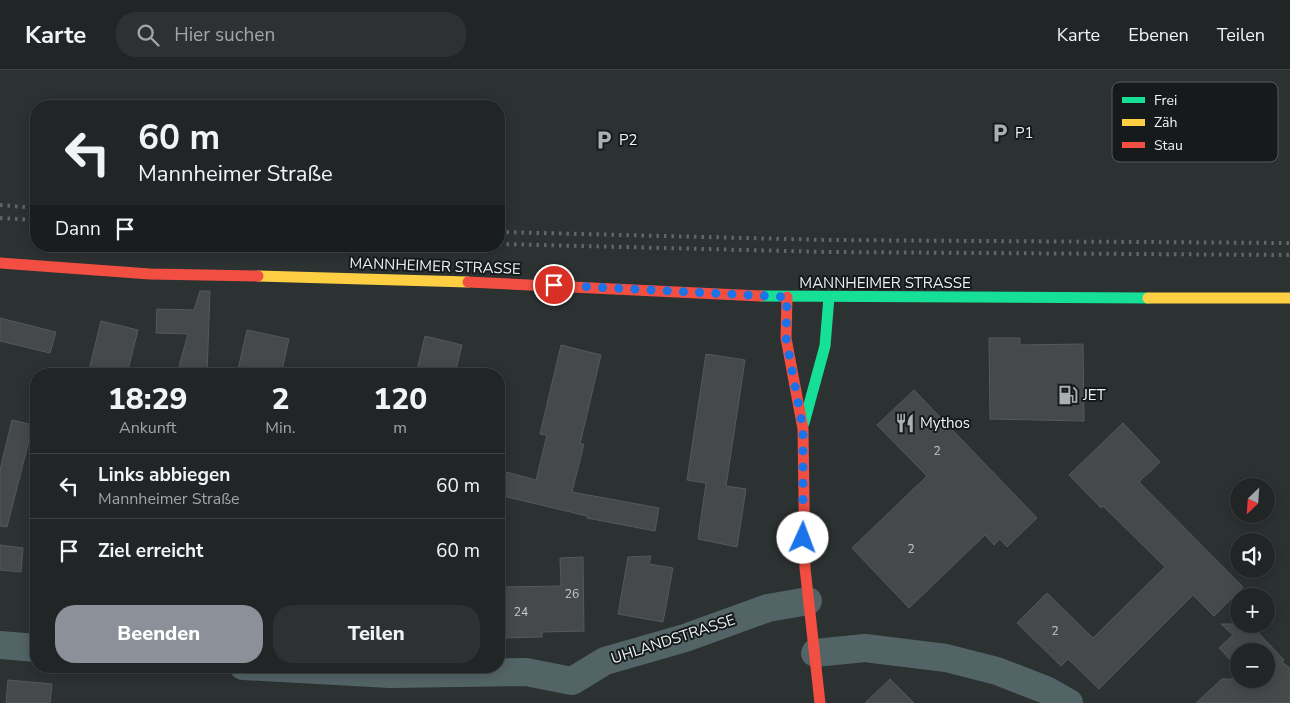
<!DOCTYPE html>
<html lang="de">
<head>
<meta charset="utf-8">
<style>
	:root { --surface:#212526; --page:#2d3132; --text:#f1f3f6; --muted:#a2a5a7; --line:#3e4243; --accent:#8c9099 }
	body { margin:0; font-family:"Nunito Sans",sans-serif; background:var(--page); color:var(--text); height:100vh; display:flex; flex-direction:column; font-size:19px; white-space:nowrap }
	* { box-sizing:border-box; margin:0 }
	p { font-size:16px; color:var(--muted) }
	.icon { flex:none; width:28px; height:28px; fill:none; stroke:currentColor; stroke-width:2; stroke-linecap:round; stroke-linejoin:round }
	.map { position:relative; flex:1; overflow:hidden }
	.sheet { position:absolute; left:30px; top:298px; width:475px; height:305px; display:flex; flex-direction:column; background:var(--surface); border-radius:20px; box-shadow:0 2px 12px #0003,0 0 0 1px var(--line) }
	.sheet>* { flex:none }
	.guide { position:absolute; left:30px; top:30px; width:475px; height:152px; border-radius:20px; box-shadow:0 2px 12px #0003,0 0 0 1px var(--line); background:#212526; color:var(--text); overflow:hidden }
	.needle { width:32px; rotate:205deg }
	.tools { position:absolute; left:1230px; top:408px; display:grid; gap:10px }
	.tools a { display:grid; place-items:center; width:45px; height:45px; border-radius:50%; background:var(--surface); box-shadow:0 2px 12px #0003,0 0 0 1px var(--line); font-size:25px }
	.pin { position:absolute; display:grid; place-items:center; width:42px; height:42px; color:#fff; margin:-21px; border:2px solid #fff; border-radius:50%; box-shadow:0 1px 5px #0007 }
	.me { position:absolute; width:55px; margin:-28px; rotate:2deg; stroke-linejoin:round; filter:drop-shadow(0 0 4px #0008) }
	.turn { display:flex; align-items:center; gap:18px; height:105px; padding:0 25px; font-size:22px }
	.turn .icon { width:65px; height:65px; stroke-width:2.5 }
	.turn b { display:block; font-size:35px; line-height:42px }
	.then { display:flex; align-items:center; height:48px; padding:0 25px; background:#0003; gap:10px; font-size:19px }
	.eta { display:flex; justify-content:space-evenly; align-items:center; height:85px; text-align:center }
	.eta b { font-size:30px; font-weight:800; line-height:35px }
	.cta { display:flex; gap:10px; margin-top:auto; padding:10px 25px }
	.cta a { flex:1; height:58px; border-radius:20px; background:var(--accent); color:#fff; font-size:20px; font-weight:800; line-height:58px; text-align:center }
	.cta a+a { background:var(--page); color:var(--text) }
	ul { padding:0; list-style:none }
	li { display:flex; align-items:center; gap:15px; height:65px; padding:0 25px; border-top:1px solid var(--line) }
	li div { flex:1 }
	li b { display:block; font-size:19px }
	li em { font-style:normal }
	header { display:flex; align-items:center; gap:30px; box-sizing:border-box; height:70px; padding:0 25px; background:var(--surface); border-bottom:1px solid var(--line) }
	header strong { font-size:24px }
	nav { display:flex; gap:28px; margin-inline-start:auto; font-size:18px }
	.search { width:350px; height:45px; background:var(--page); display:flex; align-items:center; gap:12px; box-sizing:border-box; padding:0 18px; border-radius:20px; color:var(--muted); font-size:19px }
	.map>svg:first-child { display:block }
	.building { fill:#454949; stroke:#55595a }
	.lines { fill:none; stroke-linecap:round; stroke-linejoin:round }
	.street { stroke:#536466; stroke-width:28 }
	.fast { stroke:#16e098; stroke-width:11 }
	.slow { stroke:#ffcf43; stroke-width:11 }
	.jam { stroke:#f24e42; stroke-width:11 }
	.rail { stroke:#5f6869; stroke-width:4; stroke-dasharray:2.5 5; stroke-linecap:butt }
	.route { stroke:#1a73e8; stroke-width:9; stroke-dasharray:0 16.2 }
	.labels { text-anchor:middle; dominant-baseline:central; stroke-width:4; stroke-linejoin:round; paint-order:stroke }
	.number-label { font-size:12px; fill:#c4c9c9 }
	.poi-label { font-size:15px; fill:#eef4f4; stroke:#161a1b; text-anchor:start }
	.street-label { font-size:15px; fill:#eef4f4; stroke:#161a1b }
	.key { fill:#161a1b; stroke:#575b5c; stroke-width:1 }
	.key-label { font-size:14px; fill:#eef4f4 }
</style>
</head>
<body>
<header>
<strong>Karte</strong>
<div class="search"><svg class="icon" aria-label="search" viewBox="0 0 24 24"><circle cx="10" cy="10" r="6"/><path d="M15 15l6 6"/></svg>Hier suchen</div>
<nav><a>Karte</a><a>Ebenen</a><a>Teilen</a></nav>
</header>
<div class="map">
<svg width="1290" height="633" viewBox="0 0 1290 633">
	<rect width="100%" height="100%" fill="#2c3132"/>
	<g class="building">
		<polygon points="200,221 210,221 207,304 177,304 188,264 156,263 157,239 194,240"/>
		<polygon points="0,248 56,262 50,283 0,271"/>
		<polygon points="101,251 138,260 127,304 88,304"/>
		<polygon points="247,260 289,269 281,304 237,304"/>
		<polygon points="425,266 462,275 455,304 416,304"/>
		<polygon points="989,268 1020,268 1020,275 1083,274 1084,351 990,349"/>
		<polygon points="561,275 601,285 580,374 584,374 572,422 659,438 655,461 587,448 587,446 499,425 499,400 536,410 547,365 540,364"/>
		<polygon points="706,284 745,290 726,416 746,419 737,477 698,469 706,413 687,410"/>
		<polygon points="914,320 1037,448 1007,477 1000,469 994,475 985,465 909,538 852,478 927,406 877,355"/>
		<polygon points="12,350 33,355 7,457 0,456 0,400"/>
		<polygon points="1123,353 1160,392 1139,412 1243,517 1214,546 1193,525 1099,619 1068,589 1061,596 1017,553 1047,523 1093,568 1165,497 1103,436 1101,438 1069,405"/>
		<polygon points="0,475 23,478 21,502 0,500"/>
		<polygon points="651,486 649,494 673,498 663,552 618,544 628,487"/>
		<polygon points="583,487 584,561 542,562 542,567 500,568 499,517 561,516 560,488"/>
		<polygon points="1221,554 1250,554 1284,590 1282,592 1290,598 1290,633 1196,633 1222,609 1266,609 1266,581 1239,581 1239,599 1219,578 1233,565"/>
		<polygon points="890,609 914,633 865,633"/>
		<polygon points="8,610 52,614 50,633 6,633"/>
	</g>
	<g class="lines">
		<g class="street">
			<polyline points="0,575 36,578"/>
			<polyline points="815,583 865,578 946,588 997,601 1046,620 1069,633"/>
			<polyline points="243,596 390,604 526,602 572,611 605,591 685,568 768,538 808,531"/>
		</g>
		<g class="fast">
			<polyline points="761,226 1148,228"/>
			<polyline points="804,353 825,276 829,227"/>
		</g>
		<g class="slow">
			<polyline points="258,206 468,212"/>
			<polyline points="1148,228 1290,228"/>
		</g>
		<g class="jam">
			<polyline points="0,193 150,204 258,206"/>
			<polyline points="468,212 761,226"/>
			<polyline points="787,227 786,268 803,359 805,498 820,633"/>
		</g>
		<g class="rail">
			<polyline points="0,135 36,138"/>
			<polyline points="0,148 36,150"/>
			<polyline points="499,162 828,170 1290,173"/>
			<polyline points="499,174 829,182 1290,185"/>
		</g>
	</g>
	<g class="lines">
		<polyline class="route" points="554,215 787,227 786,268 803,359 803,468"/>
	</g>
	<defs>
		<symbol id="parking-bare" viewBox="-9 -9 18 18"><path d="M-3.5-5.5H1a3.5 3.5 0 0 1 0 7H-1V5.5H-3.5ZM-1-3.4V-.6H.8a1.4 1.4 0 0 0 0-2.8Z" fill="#aab0b0" stroke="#161a1b" stroke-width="2.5" paint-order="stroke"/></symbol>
		<symbol id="fuel-bare" viewBox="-9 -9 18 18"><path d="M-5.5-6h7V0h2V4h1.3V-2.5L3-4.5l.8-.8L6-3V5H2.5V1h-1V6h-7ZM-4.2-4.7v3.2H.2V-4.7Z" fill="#aab0b0" stroke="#161a1b" stroke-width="2.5" paint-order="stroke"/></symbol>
		<symbol id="restaurant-bare" viewBox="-9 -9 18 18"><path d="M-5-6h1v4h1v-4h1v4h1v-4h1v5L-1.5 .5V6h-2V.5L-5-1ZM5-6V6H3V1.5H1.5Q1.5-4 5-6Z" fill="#aab0b0" stroke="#161a1b" stroke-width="2.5" paint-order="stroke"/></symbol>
	</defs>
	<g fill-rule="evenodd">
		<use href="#parking-bare" x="986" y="49" width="28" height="28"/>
		<use href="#parking-bare" x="590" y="56" width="28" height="28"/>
		<use href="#fuel-bare" x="1054" y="311" width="28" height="28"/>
		<use href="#restaurant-bare" x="891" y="339" width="28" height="28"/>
	</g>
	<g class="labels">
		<g class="number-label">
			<text x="937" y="381">2</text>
			<text x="911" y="479">2</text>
			<text x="572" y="524">26</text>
			<text x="521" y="542">24</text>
			<text x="1055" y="561">2</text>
		</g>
		<g class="poi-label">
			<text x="1015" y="63">P1</text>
			<text x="619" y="70">P2</text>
			<text x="1083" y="325">JET</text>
			<text x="920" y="353">Mythos</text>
		</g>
		<g class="street-label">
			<text transform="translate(435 196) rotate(2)">MANNHEIMER STRASSE</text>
			<text x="885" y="213">MANNHEIMER STRASSE</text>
			<text transform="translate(673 569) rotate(-18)">UHLANDSTRASSE</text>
		</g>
	</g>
	<rect x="1112" y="12" width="166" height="80" rx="8" class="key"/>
	<rect x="1122" y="27" width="23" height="6" fill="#16e098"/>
	<rect x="1122" y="49" width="23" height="7" fill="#ffcf43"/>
	<rect x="1122" y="72" width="23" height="6" fill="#f24e42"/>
	<g class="key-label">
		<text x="1154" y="35">Frei</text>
		<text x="1154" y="57">Zäh</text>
		<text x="1154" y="80">Stau</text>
	</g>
</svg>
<div class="tools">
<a><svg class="needle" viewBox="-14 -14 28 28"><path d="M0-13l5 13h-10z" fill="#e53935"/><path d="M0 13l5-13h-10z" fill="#a2a5a7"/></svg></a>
<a><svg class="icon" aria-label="sound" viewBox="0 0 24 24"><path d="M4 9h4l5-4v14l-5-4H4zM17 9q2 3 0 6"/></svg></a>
<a>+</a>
<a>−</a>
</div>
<div class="pin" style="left:554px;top:215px;background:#d93025"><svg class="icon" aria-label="arrive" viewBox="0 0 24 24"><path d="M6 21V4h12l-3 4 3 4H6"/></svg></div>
<svg class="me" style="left:803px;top:468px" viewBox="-20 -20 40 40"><circle r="19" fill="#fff"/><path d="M0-13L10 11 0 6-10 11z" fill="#1a73e8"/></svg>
<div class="guide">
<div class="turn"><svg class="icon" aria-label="left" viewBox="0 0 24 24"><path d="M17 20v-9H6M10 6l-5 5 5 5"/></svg><div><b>60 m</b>Mannheimer Straße</div></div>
<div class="then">Dann<svg class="icon" aria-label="arrive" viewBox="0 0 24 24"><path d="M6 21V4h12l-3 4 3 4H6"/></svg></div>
</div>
<section class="sheet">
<div class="eta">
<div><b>18:29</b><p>Ankunft</p></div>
<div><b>2</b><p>Min.</p></div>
<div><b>120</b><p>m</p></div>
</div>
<ul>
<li><svg class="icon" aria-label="left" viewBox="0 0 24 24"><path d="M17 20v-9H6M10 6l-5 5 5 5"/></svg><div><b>Links abbiegen</b><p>Mannheimer Straße</p></div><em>60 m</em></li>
<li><svg class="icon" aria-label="arrive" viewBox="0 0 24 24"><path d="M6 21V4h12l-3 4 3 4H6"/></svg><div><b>Ziel erreicht</b></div><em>60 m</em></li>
</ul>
<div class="cta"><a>Beenden</a><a>Teilen</a></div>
</section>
</div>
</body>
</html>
